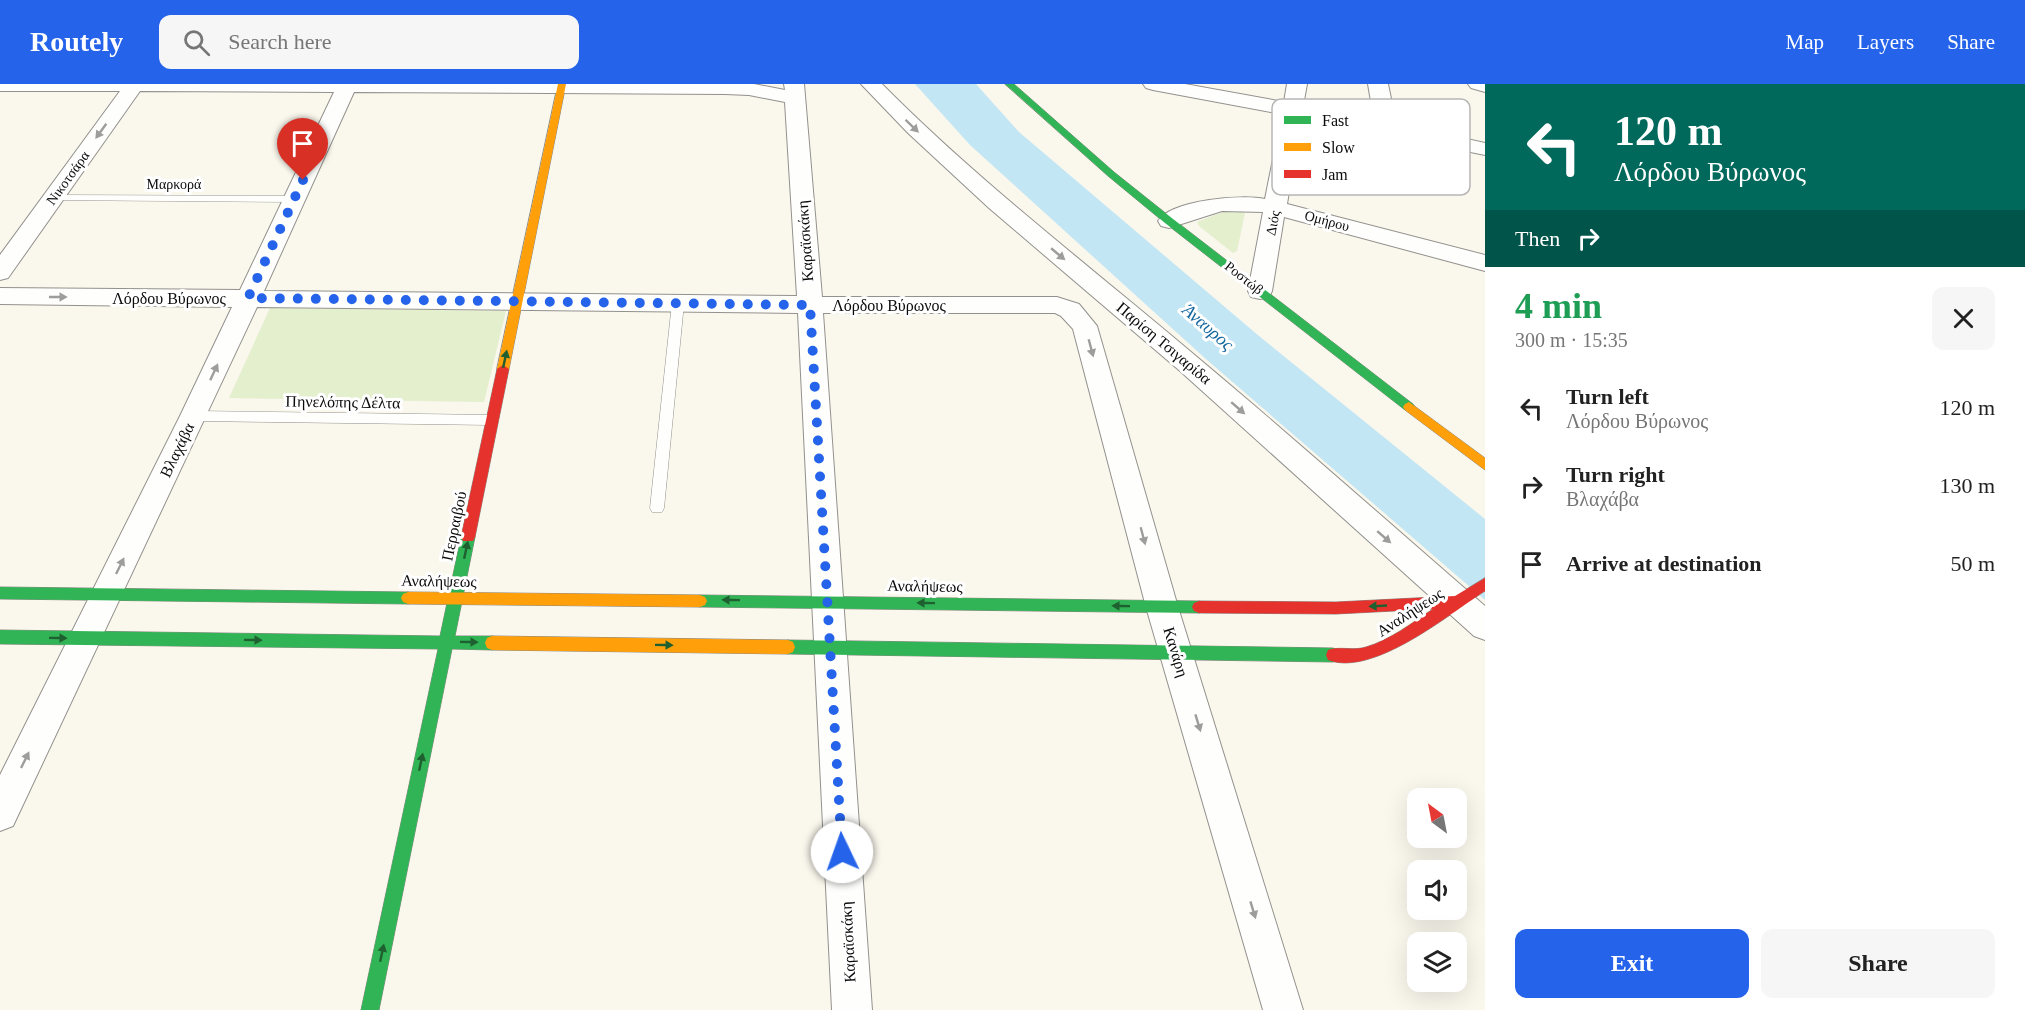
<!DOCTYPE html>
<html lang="en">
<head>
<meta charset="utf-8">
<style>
	:root { --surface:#fff; --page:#f6f6f6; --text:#222; --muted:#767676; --accent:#2563eb }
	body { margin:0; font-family:"Times New Roman",serif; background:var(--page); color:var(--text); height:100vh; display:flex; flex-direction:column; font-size:22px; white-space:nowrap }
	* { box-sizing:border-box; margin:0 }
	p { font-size:20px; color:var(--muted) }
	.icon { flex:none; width:33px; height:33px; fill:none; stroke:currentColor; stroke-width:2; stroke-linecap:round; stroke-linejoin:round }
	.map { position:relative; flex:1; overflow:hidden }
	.drawer { display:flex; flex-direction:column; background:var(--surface); width:540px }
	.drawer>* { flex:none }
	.top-card { background:#00695c; color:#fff; overflow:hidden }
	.needle { width:39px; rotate:328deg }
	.buttons { position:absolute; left:1407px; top:704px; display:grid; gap:12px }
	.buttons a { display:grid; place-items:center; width:60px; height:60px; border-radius:12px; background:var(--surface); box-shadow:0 6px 24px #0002; font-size:30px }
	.pin { position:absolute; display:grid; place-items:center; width:51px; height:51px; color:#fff; margin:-62px -26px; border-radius:50% 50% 50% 0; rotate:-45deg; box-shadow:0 0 6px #0007 }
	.pin .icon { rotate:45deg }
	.me { position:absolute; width:66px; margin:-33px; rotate:357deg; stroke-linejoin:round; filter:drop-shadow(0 0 4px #0008) }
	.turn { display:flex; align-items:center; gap:21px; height:126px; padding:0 30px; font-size:27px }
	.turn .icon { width:78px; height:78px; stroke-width:2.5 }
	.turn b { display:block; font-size:42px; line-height:51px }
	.then { display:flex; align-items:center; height:57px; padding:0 30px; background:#0003; gap:12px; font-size:22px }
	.round { display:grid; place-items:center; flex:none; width:63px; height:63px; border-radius:12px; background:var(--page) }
	.headline { display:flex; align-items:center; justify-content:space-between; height:102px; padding:0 30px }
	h1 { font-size:36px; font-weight:700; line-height:45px; color:#1e9e55 }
	.cta { display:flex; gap:12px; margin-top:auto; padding:12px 30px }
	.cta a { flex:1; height:69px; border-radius:12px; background:var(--accent); color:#fff; font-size:24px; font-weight:700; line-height:69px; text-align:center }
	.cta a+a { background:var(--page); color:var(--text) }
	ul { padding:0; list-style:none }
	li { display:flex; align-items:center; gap:18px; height:78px; padding:0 30px }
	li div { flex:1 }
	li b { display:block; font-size:22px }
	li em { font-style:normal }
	header { display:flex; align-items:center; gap:36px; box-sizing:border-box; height:84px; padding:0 30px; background:var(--accent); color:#fff }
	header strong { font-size:28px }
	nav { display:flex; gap:33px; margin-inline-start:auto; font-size:21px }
	.search { width:420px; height:54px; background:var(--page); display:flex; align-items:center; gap:15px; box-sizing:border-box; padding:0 21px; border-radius:12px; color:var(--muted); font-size:22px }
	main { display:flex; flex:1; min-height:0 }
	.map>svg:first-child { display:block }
	.green { fill:#e3efcd }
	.water { fill:#c3e6f4 }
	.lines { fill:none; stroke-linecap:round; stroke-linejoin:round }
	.lane-casing { stroke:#93918d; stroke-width:1 }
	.street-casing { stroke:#93918d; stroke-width:2 }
	.fast-casing { stroke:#898883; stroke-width:1 }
	.slow-casing { stroke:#898883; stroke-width:1 }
	.jam-casing { stroke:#898883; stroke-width:1 }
	.lane { fill:#fefefc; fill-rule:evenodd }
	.street { fill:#fefefc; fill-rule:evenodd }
	.fast { fill:#30b455; fill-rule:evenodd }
	.slow { fill:#ff9f0a; fill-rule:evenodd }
	.jam { fill:#e5322d; fill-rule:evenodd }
	.oneway { fill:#9d9d9c }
	.oneway2 { fill:#1e6030 }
	.route { stroke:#2563eb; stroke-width:10; stroke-dasharray:0 18 }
	.labels { text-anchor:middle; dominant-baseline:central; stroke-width:6; stroke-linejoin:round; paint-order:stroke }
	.far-street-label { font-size:14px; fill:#0b0b0b; stroke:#fff }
	.street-label { font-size:16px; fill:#0b0b0b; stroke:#fff }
	.water-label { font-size:18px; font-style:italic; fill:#12669e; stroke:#fff }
	.key { fill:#fff; stroke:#b6b6b6; stroke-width:1.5 }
	.key-label { font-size:16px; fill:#0b0b0b }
</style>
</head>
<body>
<header>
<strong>Routely</strong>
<div class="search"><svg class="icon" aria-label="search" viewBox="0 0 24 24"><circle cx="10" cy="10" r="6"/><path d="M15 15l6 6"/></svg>Search here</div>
<nav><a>Map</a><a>Layers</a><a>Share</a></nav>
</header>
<main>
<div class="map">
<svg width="1485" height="926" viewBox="0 0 1485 926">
	<rect width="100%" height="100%" fill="#faf7ed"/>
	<g class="green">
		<polygon points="1230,125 1245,129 1237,167 1233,169 1199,142 1197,138"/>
		<polygon points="270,224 506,227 484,318 229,314"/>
	</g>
	<polygon class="water" points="915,0 976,0 1019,48 1259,252 1485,435 1485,516 1207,276 970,61"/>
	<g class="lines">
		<defs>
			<g id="lane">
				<polygon points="53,111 295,112 301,115 295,118 49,116 47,114"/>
				<polygon points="678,215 684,219 664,424 662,428 652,428 650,424 672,219"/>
				<polygon points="194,327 492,331 499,336 492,341 194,337 187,332"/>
			</g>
			<g id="street">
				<path d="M0,0h754l31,6 -1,-6h20l18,213h235l22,7 18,22 81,281 125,403h-40l-117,-403 -73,-278 -12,-13 -6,-3h-232l49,697h-40l-34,-697 -541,-6 -244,519 -13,5v-56l180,-359 52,-109 -232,-3v-16l240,2 94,-198 -194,-1 -132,187 -8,2v-25l120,-164h-120zM354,8l371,2 24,1 36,7 12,194 -533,-5z"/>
				<path d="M861,0h21c98,99 209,183 315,273 97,81 192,166 288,249v34l-11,-4 -294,-265 -191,-163 -81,-75z"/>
				<path d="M1143,0h42l99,18 3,-18h20l-4,22 71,13 -6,-35h20l8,39 89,20v12l-184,-38 -14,87 198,51v16l-201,-54 -12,74 -3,6 -9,2 -9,-2 -3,-6 15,-79 -41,-1 -53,17 -8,-2 -3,-5c13,-21 84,-27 107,-22l17,-85 -129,-24 -7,-2z"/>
				<polygon points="1468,0 1485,0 1485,8 1471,4"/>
			</g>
			<g id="fast">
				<polygon points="1005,0 1014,0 1114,88 1173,135 1413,320 1415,323 1413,326 1405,326 1165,139 1108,92"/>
				<polygon points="468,447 473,449 475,453 455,552 492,552 497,554 499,559 497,564 492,566 452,565 379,926 361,926 438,565 0,560 0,546 440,552 461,453 463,449"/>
				<polygon points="0,503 408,508 413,510 415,514 413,518 408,520 0,515"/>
				<polygon points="700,511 1199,517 1204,519 1206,523 1204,527 1199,529 700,523 695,521 693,517 695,513"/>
				<polygon points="788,556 1333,564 1338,566 1340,571 1338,576 1333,578 788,570 783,568 781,563 783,558"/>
			</g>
			<g id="slow">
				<polygon points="558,0 566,0 509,285 503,289 497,285"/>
				<polygon points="1409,318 1485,374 1485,386 1405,326 1403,323 1405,320"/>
				<polygon points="408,508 700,511 705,513 707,517 705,521 700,523 408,520 403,518 401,514 403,510"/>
				<polygon points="492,552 788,556 793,558 795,563 793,568 788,570 492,566 487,564 485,559 487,554"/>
			</g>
			<g id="jam">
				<polygon points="503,281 509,285 475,453 473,457 463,457 461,453 497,285"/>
				<path d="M1485,494v13c-37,24 -112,86 -157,69l-2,-5 2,-5c12,-4 26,1 38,-3 24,-7 46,-24 67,-38l-97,5 -137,-1 -5,-2 -2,-4 2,-4 5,-2 137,1 119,-6z"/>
			</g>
		</defs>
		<use href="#lane" class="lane-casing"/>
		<use href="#street" class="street-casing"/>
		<use href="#fast" class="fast-casing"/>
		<use href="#slow" class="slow-casing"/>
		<use href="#jam" class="jam-casing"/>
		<use href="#lane" class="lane"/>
		<use href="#street" class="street"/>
		<use href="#fast" class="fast"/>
		<use href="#slow" class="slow"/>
		<use href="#jam" class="jam"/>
	</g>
	<defs><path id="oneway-solid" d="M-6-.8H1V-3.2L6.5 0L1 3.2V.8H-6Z" transform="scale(1.5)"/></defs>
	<g class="oneway">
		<use href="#oneway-solid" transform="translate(912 42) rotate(44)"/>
		<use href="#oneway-solid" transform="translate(101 47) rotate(126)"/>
		<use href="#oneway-solid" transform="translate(1058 170) rotate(40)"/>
		<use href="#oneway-solid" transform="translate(58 213)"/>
		<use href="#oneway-solid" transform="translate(1091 264) rotate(75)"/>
		<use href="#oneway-solid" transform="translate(214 288) rotate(-65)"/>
		<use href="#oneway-solid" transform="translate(1238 324) rotate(41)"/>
		<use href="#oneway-solid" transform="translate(1143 452) rotate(75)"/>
		<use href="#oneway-solid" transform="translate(1384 453) rotate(41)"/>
		<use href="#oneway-solid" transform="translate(120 482) rotate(-64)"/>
		<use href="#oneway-solid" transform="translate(1198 639) rotate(73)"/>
		<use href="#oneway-solid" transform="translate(25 676) rotate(-64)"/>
		<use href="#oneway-solid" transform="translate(1253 826) rotate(73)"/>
	</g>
	<g class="oneway2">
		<use href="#oneway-solid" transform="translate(505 275) rotate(-78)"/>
		<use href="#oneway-solid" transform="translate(466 466) rotate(-78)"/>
		<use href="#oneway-solid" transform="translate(731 516) rotate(-179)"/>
		<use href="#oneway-solid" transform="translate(926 519) rotate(-179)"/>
		<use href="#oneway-solid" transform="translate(1121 522) rotate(-179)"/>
		<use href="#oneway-solid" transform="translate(1378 522) rotate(177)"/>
		<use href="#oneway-solid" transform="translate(58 554) rotate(1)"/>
		<use href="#oneway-solid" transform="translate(253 556) rotate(1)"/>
		<use href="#oneway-solid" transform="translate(469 558) rotate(1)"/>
		<use href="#oneway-solid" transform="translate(664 561) rotate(1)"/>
		<use href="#oneway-solid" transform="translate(421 678) rotate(-78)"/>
		<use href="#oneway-solid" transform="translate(382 869) rotate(-78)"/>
	</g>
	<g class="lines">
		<polyline class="route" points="303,96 248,214 810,221 842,768"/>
	</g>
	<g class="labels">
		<g class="far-street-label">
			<text transform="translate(68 94) rotate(-54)">Νικοτσάρα</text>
			<text x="174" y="100">Μαρκορά</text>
			<text transform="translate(1327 137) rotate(15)">Ομήρου</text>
			<text transform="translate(1273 139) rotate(-79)">Διός</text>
			<text transform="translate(1244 194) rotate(38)">Ροστώβ</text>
		</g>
		<g class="street-label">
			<text transform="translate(805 157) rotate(-94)">Καραϊσκάκη</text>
			<text x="169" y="214">Λόρδου Βύρωνος</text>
			<text x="889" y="221">Λόρδου Βύρωνος</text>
			<text transform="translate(1164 259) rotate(40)">Παρίση Τσιγαρίδα</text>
			<text transform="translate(343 318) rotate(1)">Πηνελόπης Δέλτα</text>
			<text transform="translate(177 366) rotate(-64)">Βλαχάβα</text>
			<text transform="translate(454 442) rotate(-78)">Περραιβού</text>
			<text transform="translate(439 497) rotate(1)">Αναλήψεως</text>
			<text transform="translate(925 502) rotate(1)">Αναλήψεως</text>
			<text transform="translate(1410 528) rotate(-33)">Αναλήψεως</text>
			<text transform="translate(1176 568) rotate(73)">Κανάρη</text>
			<text transform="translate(848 858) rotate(-93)">Καραϊσκάκη</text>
		</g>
		<g class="water-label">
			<text transform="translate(1208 243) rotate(41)">Άναυρος</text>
		</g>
	</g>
	<rect x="1272" y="15" width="198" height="96" rx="9" class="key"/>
	<rect x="1284" y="32" width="27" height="8" fill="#30b455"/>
	<rect x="1284" y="59" width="27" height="8" fill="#ff9f0a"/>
	<rect x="1284" y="86" width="27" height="8" fill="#e5322d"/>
	<g class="key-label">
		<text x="1322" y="42">Fast</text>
		<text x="1322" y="69">Slow</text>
		<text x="1322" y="96">Jam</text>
	</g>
</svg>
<div class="buttons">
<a><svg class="needle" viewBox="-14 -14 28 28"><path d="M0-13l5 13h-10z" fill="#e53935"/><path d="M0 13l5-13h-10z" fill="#767676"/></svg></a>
<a><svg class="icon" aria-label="sound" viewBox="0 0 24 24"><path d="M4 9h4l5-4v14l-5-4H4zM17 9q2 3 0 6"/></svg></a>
<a><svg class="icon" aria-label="layers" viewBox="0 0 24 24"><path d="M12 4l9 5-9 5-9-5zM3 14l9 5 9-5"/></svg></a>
</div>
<div class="pin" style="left:303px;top:96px;background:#d93025"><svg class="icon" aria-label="arrive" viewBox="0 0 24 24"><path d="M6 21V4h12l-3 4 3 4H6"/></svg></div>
<svg class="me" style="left:842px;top:768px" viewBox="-20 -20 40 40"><circle r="19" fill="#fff"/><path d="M0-13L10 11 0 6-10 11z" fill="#2563eb"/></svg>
</div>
<section class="drawer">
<div class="top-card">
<div class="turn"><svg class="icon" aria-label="left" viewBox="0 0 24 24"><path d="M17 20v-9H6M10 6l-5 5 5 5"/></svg><div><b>120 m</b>Λόρδου Βύρωνος</div></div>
<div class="then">Then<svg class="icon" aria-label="right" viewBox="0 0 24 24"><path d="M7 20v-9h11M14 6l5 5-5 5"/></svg></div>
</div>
<div class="headline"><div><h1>4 min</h1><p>300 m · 15:35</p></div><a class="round"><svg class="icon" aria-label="close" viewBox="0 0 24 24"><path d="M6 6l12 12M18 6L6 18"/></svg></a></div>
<ul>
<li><svg class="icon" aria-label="left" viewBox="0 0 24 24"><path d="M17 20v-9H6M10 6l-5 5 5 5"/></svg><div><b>Turn left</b><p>Λόρδου Βύρωνος</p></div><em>120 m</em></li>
<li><svg class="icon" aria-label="right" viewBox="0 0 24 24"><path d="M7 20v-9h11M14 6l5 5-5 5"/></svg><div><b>Turn right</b><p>Βλαχάβα</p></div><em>130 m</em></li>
<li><svg class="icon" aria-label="arrive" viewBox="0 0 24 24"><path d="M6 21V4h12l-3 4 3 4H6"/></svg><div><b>Arrive at destination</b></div><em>50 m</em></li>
</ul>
<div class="cta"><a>Exit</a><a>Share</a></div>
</section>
</main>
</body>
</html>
